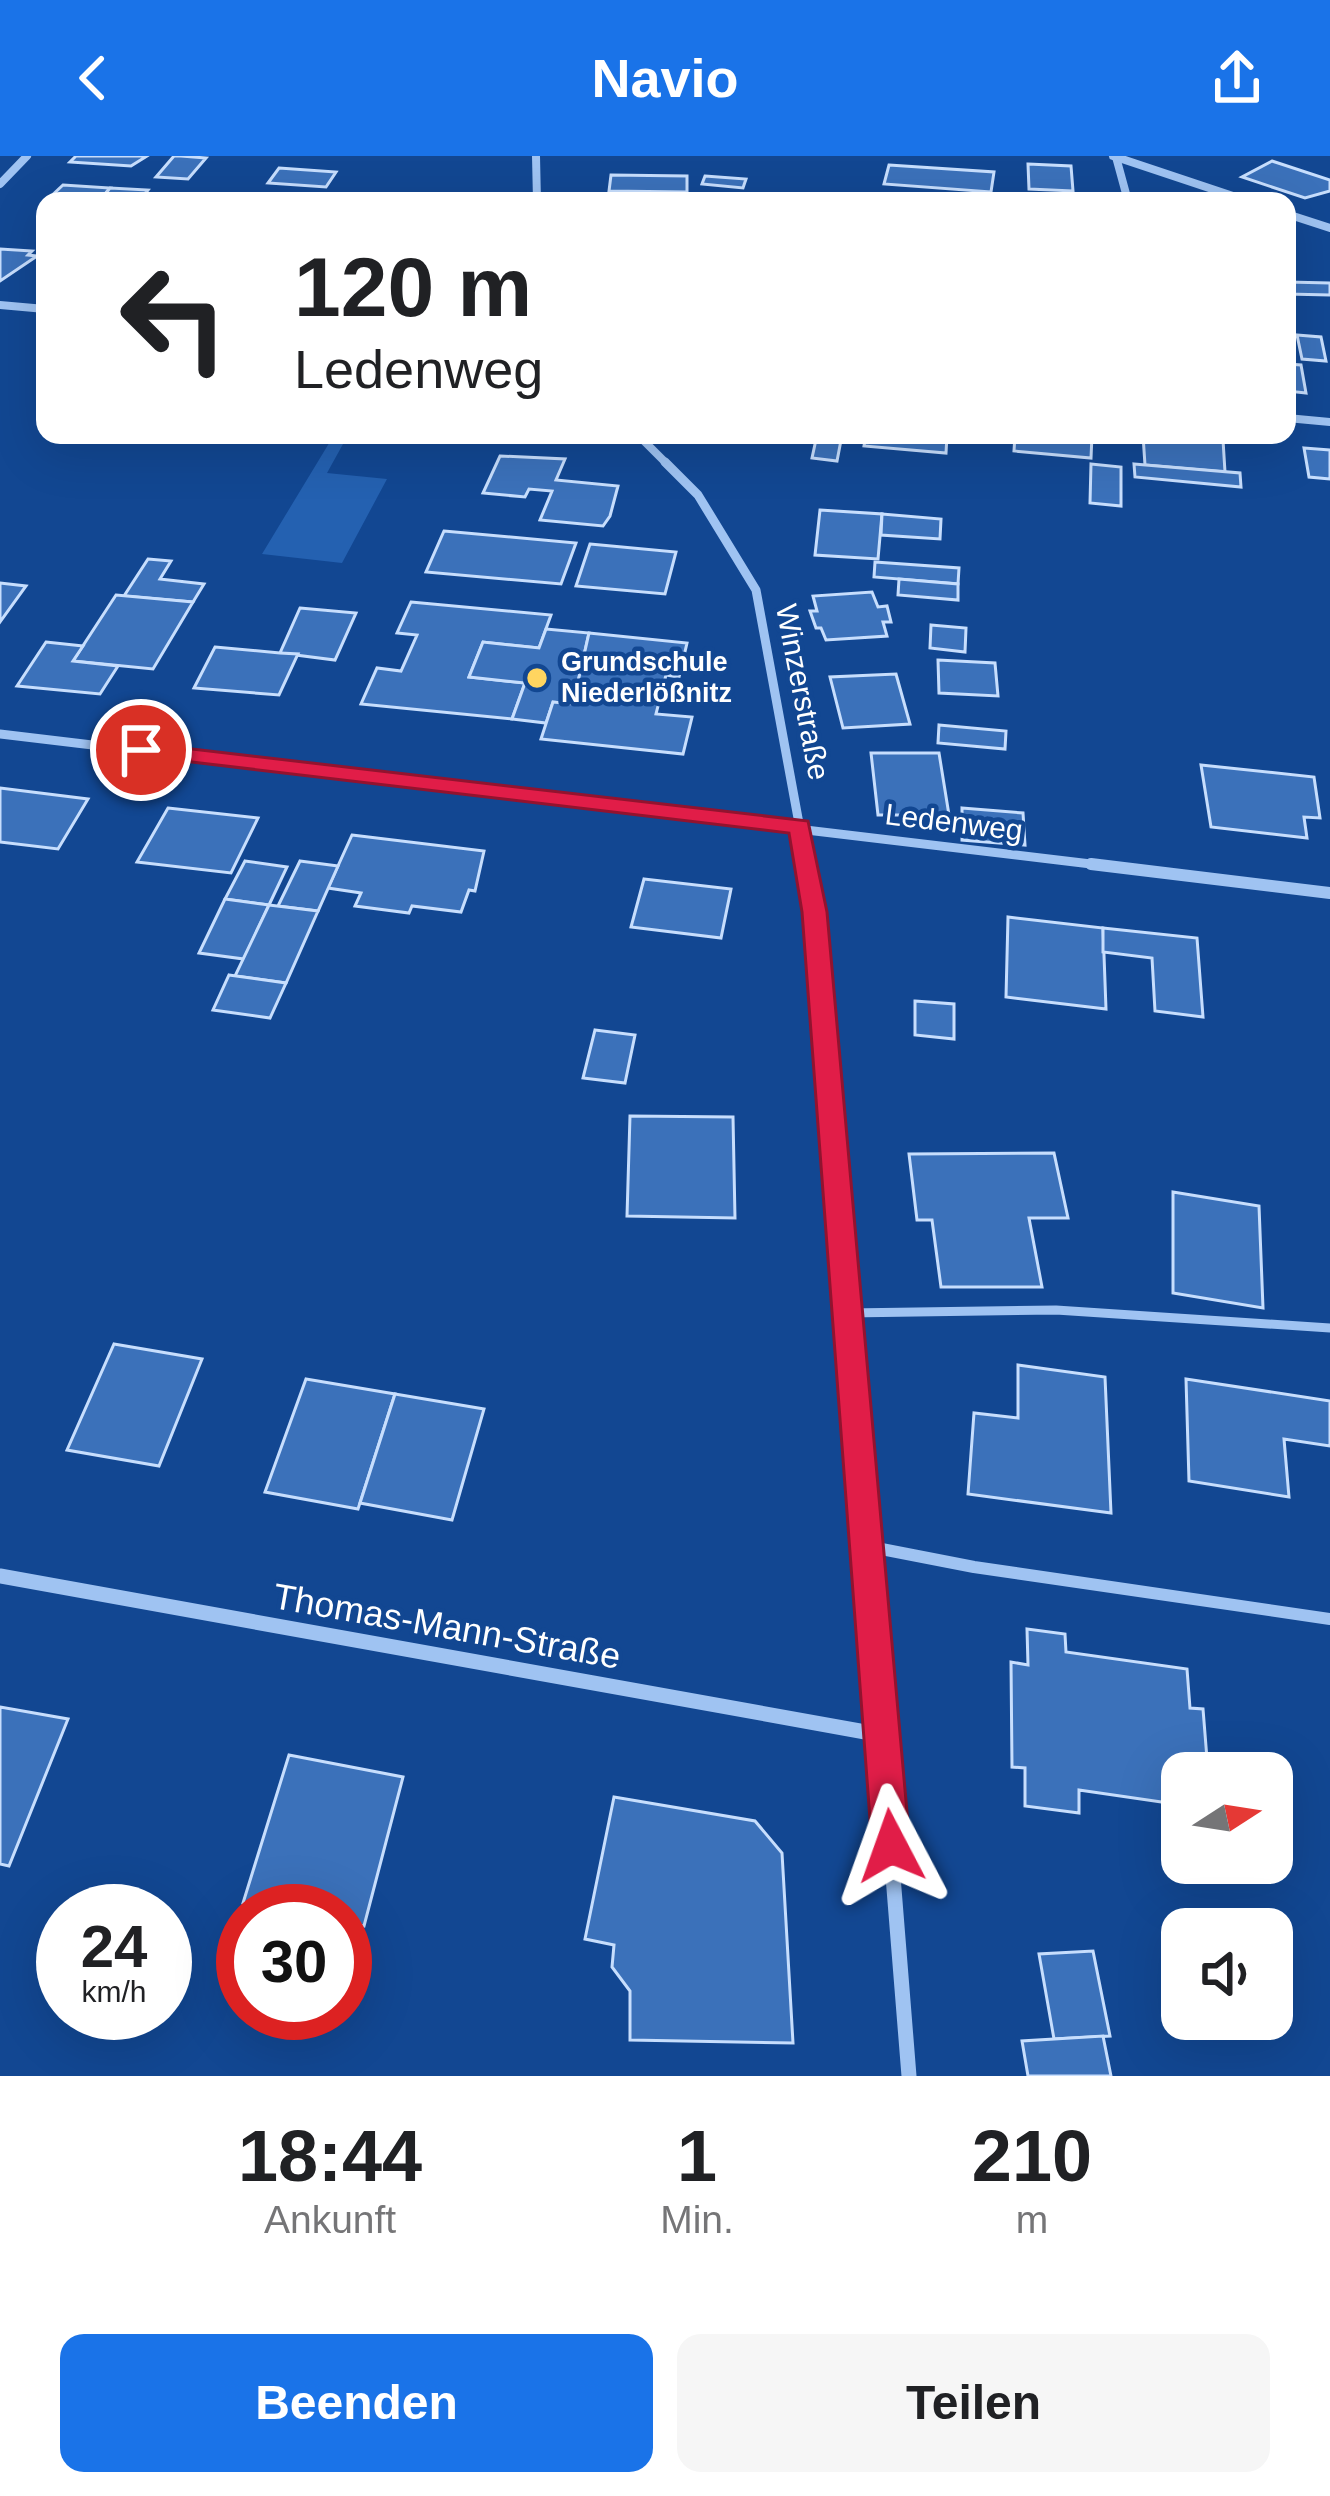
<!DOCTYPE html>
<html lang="de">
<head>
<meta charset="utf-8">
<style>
	:root { --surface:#fff; --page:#f6f6f6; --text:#202124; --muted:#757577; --accent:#1a73e8 }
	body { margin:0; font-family:Helvetica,sans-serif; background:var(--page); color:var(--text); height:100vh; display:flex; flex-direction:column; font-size:45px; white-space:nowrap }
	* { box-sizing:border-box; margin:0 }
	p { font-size:39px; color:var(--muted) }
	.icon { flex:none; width:66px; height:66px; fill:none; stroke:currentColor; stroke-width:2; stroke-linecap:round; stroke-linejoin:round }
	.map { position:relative; height:1920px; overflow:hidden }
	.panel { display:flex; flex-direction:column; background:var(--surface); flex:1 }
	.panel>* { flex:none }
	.banner { position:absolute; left:36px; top:36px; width:1260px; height:252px; border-radius:24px; box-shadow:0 12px 48px #0002; background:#fff; color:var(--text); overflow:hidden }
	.needle { width:78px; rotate:78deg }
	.fabs { position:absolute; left:1161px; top:1596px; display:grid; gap:24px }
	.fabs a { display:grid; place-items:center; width:132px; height:132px; border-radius:24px; background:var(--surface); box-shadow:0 12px 48px #0002; font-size:60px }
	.speed { position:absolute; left:36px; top:1728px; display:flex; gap:24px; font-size:60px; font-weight:700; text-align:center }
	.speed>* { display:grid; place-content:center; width:156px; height:156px; border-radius:50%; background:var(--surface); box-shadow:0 12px 48px #0002; line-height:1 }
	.speed small { font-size:30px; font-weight:400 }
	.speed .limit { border:18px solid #d22; background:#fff; color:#111 }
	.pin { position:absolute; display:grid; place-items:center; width:102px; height:102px; color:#fff; margin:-51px; border:6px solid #fff; border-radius:50%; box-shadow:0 3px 12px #0007 }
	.me { position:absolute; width:132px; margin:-66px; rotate:356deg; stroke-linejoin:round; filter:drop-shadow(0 0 9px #0008) }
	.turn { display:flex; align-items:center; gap:42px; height:252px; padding:0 60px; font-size:54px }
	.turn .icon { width:156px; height:156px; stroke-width:2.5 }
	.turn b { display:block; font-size:84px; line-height:102px }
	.eta { display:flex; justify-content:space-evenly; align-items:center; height:204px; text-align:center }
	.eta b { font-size:72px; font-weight:700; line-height:84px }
	.action { display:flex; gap:24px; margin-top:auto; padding:24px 60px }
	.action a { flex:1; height:138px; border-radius:24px; background:var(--accent); color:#fff; font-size:48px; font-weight:700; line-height:138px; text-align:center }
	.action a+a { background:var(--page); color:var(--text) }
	header { display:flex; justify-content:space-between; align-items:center; height:156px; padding:0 60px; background:var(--accent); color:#fff; font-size:54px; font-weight:700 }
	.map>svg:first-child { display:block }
	.green { fill:#2461b1 }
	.building { fill:#3b71ba; stroke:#c7defd; stroke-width:3 }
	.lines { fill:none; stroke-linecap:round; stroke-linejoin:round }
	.service-far1 { stroke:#9fc3f2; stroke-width:9 }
	.service { stroke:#9fc3f2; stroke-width:12 }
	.minor-far3 { stroke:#9fc3f2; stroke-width:8 }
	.minor-far2 { stroke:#9fc3f2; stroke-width:9 }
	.minor-far1 { stroke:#9fc3f2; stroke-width:12 }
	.minor { stroke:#9fc3f2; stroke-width:15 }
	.route { fill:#e11d48; stroke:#92132f; stroke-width:3 }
	.poi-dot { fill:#ffd560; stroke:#124792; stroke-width:4.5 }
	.labels { text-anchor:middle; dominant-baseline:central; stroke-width:9; stroke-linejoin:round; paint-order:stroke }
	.far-poi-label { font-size:27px; font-weight:bold; fill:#fff; stroke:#124792; text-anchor:start }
	.street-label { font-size:30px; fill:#fff; stroke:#124792 }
	.near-street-label { font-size:36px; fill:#fff; stroke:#124792 }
</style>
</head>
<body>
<header><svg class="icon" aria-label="back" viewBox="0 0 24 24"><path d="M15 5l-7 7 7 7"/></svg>Navio<svg class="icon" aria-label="share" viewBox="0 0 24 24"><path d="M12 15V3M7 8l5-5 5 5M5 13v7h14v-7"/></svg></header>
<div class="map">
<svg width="1330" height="1920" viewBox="0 0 1330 1920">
	<rect width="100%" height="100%" fill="#124792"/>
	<polygon class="green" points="334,279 348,279 327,317 387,323 342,407 262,398"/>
	<g class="building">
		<polygon points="76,0 147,0 131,10 70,6"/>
		<polygon points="174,0 181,0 206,2 188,23 156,21"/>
		<polygon points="1272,5 1330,24 1330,35 1305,42 1242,21"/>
		<polygon points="1028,8 1071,10 1073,35 1029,33"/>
		<polygon points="889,9 994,16 991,36 884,28"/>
		<polygon points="279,12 336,16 326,31 268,27"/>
		<polygon points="611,19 687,20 687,36 609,35"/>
		<polygon points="705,20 746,23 743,32 702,28"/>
		<polygon points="63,29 110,32 99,45 46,45"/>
		<polygon points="110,32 148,34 140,44 102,42"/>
		<polygon points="0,93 32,95 28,99 37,100 0,125"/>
		<polygon points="1287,126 1330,127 1330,139 1287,138"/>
		<polygon points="1297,179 1321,181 1326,205 1302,203"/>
		<polygon points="1287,208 1301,209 1306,237 1287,235"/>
		<polygon points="817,279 842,279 837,305 812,302"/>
		<polygon points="866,279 947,279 946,297 864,290"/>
		<polygon points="1015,279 1092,279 1091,302 1014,295"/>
		<polygon points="1143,279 1223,284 1225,316 1145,309"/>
		<polygon points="1304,292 1330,294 1330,323 1309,321"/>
		<polygon points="500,300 565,303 556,324 618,330 610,360 603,370 540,364 552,335 529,333 525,341 483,337"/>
		<polygon points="1091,308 1121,311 1121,350 1090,347"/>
		<polygon points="1134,308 1240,317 1241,331 1135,321"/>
		<polygon points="820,354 882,358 878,403 815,399"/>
		<polygon points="882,358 941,363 940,383 881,379"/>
		<polygon points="444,375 576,387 561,428 426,416"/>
		<polygon points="590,388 676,396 665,438 576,430"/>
		<polygon points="148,403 171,405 160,423 204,428 193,446 124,440"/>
		<polygon points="875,406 959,412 958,428 874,421"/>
		<polygon points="899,423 958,428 958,444 898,439"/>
		<polygon points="0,427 26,430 0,466"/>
		<polygon points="872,436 878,451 887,450 891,466 883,466 887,480 826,484 821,472 816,472 810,455 817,455 813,440"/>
		<polygon points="116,439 193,446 153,513 73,505"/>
		<polygon points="411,446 551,459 539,492 483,486 469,521 525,527 512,563 361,548 377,512 401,515 417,479 397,477"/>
		<polygon points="300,452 356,457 335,504 280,497"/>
		<polygon points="931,469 966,472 965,496 930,492"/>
		<polygon points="546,473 589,477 573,548 553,546 546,567 512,563 525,527 469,521 483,486 539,492"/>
		<polygon points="589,477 687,487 679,521 666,519 656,558 692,561 683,598 541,583 553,546 573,548"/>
		<polygon points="46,486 83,490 73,505 118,510 100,538 17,530"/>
		<polygon points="215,491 280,497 298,498 279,539 194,532"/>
		<polygon points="938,504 995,507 998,540 939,537"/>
		<polygon points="896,518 910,568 843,572 830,521"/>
		<polygon points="939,569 1006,575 1005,593 938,587"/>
		<polygon points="871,597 939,597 949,659 878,659"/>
		<polygon points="1201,609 1314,621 1320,662 1304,661 1307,682 1211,671"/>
		<polygon points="0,632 88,643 58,693 0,686"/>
		<polygon points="168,652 258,662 231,717 137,706"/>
		<polygon points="962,652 1023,657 1025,689 962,684"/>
		<polygon points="352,679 484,695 475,735 469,734 461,756 412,750 409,757 355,750 361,737 328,732"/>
		<polygon points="245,705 287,711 269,749 225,743"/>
		<polygon points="300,705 338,710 318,755 278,750"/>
		<polygon points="644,723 731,733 721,782 631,771"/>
		<polygon points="225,743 269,749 244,803 199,797"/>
		<polygon points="269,749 318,755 286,827 235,820"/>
		<polygon points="1008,761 1103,772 1106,853 1006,841"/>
		<polygon points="1103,772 1197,782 1203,861 1155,855 1152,802 1103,796"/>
		<polygon points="229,819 286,827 270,862 213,854"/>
		<polygon points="915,845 954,848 954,883 915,879"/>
		<polygon points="595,874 635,879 625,927 583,922"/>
		<polygon points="630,960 733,961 735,1062 627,1060"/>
		<polygon points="1054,997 1068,1062 1029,1062 1042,1131 941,1131 932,1064 917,1064 909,998"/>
		<polygon points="1173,1036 1259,1050 1263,1152 1173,1137"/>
		<polygon points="114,1188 202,1203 159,1310 67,1294"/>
		<polygon points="1018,1209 1105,1221 1111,1357 968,1338 974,1257 1018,1262"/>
		<polygon points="306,1223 395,1238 358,1353 265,1336"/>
		<polygon points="1186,1223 1330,1245 1330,1290 1284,1283 1289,1341 1189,1325"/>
		<polygon points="395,1238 484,1253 452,1364 360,1347"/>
		<polygon points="1027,1473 1065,1478 1066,1496 1187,1513 1190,1552 1203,1553 1207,1603 1196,1601 1197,1617 1182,1617 1182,1649 1079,1634 1079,1657 1025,1650 1025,1612 1012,1611 1011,1506 1028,1509"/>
		<polygon points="0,1551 68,1563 9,1710 0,1708"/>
		<polygon points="289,1599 403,1621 364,1770 345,1767 345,1755 284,1755 243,1747"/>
		<polygon points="614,1641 755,1665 782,1697 793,1887 630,1884 630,1835 612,1811 614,1789 585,1783"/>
		<polygon points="1093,1795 1110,1880 1054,1883 1039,1798"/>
		<polygon points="1103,1880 1111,1920 1028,1920 1022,1885"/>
	</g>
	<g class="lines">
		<polyline class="service-far1" points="848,1157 1056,1154 1330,1172"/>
		<polyline class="service" points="866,1390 974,1411 1330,1463"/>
		<g class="minor-far3">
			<polyline points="536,0 537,45"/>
			<polyline points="1113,0 1248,45"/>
			<polyline points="1116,1 1128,45"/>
			<polyline points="0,28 27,0"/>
			<polyline points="1287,58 1330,72"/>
			<polyline points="0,149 45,153"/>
			<polyline points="1287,262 1330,266"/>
			<polyline points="638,279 668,309"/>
		</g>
		<g class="minor-far2">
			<polyline points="665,306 698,339 756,434 807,711"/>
			<polyline points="0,578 1116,711"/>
		</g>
		<g class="minor-far1">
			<polyline points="806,708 815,756 854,1236"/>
			<polyline points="1091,708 1330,737"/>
		</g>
		<g class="minor">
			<polyline points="854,1233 909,1920"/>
			<polyline points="0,1420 882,1579"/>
		</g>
	</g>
	<polygon class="route" points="141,587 808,665 827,756 910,1690 904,1704 891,1709 878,1704 872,1690 802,756 789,677 133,599 133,589"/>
	<circle class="poi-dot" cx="537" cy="522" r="12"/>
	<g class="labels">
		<g class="far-poi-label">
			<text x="561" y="506">Grundschule<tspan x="561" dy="31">Niederlößnitz</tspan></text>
		</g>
		<g class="street-label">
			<text transform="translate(803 536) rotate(79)">Winzerstraße</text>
			<text transform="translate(954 666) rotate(7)">Ledenweg</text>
		</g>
		<g class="near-street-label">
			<text transform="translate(447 1470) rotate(10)">Thomas-Mann-Straße</text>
		</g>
	</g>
</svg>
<div class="fabs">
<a><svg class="needle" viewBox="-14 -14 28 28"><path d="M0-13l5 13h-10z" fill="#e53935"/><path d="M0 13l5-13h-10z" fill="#757577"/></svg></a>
<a><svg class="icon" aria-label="sound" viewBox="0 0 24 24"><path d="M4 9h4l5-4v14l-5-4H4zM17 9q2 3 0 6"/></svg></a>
</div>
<div class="speed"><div>24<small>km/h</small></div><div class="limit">30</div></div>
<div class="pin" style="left:141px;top:594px;background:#d93025"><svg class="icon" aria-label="arrive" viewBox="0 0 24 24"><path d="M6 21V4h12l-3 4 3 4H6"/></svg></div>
<svg class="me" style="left:891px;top:1690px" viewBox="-20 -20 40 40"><path d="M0-17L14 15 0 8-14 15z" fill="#e11d48" stroke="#fff" stroke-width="4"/></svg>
<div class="banner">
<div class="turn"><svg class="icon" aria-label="left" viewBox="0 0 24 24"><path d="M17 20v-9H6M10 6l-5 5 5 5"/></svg><div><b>120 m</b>Ledenweg</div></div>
</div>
</div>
<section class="panel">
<div class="eta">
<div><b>18:44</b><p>Ankunft</p></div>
<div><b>1</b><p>Min.</p></div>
<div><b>210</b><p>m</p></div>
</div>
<div class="action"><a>Beenden</a><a>Teilen</a></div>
</section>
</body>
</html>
